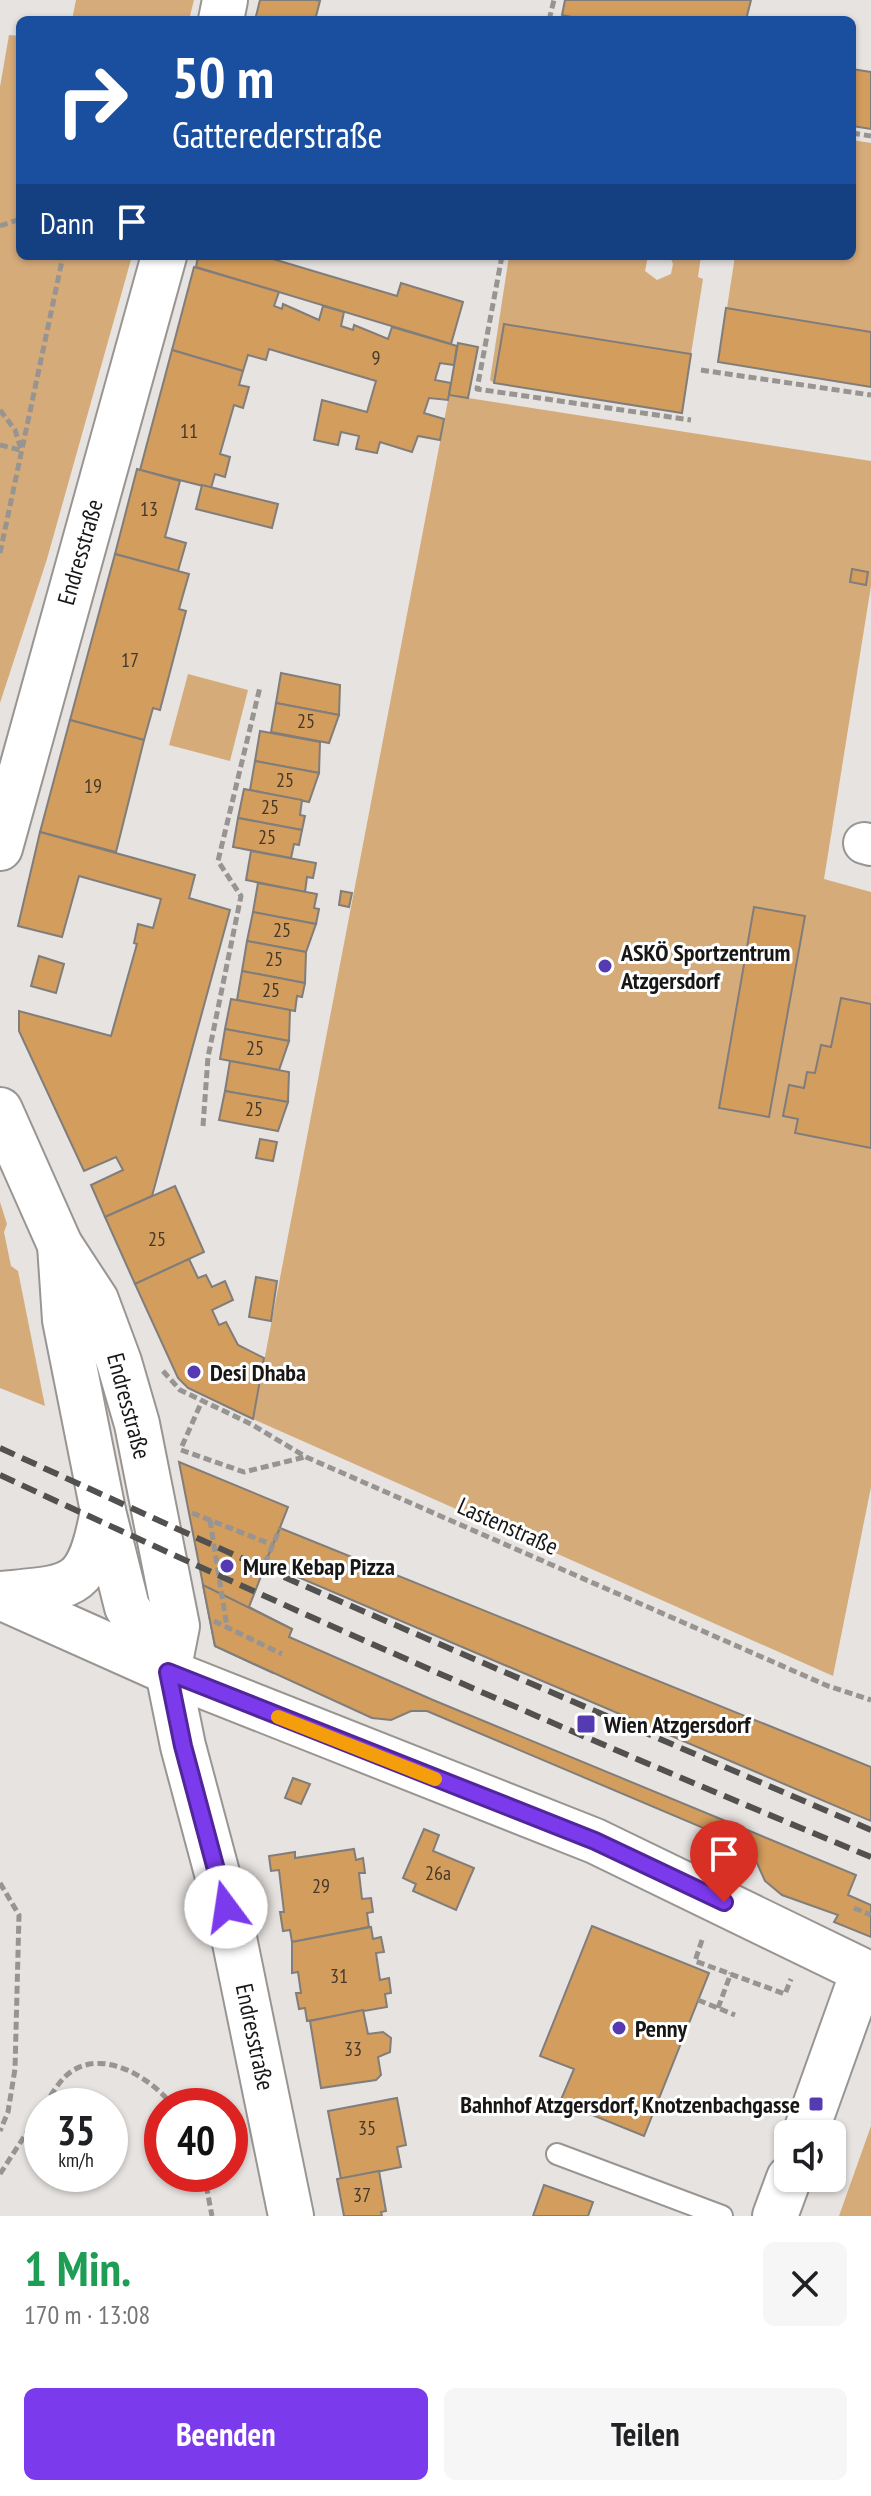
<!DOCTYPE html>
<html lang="de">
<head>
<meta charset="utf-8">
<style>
	:root { --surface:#fff; --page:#f6f6f6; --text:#202124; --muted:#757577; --accent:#7c3aed }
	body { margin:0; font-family:"PT Sans Narrow",sans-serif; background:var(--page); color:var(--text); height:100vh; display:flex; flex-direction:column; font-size:30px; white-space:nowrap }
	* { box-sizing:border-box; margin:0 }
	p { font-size:26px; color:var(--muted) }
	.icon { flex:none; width:44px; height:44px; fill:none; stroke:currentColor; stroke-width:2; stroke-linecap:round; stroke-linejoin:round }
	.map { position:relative; height:2216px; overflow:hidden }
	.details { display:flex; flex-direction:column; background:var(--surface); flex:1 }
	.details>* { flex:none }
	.banner { position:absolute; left:16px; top:16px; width:840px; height:244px; border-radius:12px; box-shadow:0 2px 6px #0004; background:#1a4fa0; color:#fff; overflow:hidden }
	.controls { position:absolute; left:774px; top:2120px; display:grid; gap:16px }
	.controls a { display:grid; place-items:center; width:72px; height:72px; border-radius:12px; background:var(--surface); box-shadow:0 2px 6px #0004; font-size:40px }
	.speed { position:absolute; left:24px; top:2088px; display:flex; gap:16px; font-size:40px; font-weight:700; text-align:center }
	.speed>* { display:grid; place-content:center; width:104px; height:104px; border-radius:50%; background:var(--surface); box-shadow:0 2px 6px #0004; line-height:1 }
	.speed small { font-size:20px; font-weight:400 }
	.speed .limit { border:12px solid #d22; background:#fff; color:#111 }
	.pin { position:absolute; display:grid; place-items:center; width:68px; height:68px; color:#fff; margin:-82px -34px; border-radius:50% 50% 50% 0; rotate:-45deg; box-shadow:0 0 8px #0007 }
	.pin .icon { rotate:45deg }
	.me { position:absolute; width:88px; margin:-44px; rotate:346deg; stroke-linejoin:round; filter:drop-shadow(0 0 6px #0008) }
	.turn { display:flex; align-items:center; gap:28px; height:168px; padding:0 24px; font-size:36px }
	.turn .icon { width:104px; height:104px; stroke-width:2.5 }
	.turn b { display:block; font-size:56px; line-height:68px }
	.then { display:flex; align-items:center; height:76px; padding:0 24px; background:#0003; gap:16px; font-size:30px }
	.round { display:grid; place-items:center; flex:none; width:84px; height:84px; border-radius:12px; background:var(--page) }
	.head { display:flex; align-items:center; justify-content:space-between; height:136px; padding:0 24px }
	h1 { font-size:48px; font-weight:800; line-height:60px; color:#1e9e55 }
	.button { display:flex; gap:16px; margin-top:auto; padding:16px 24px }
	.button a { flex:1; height:92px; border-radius:12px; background:var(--accent); color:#fff; font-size:32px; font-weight:800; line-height:92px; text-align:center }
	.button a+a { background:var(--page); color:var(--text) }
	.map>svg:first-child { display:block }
	.green { fill:#d6ab7a }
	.building { fill:#d39d5d; stroke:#807d7a; stroke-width:2 }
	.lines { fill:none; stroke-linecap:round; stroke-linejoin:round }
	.service-casing { stroke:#989592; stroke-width:24 }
	.minor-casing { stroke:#989592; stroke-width:44 }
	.tertiary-casing { stroke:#989592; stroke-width:48 }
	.path { stroke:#979492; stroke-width:5; stroke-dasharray:8 4; stroke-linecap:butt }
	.service { stroke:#fff; stroke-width:20 }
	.minor { stroke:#fff; stroke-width:40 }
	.tertiary { stroke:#fff; stroke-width:44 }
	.rail { stroke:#52514f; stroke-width:6; stroke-dasharray:16 8; stroke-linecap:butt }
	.route-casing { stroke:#51269a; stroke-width:20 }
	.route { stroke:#7c3aed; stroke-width:14 }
	.slow { stroke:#f59e0b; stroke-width:14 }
	.poi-dot { fill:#563ab2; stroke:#fff; stroke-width:3 }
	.labels { text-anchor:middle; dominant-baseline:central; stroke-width:6; stroke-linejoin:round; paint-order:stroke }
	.number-label { font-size:20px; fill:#473828 }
	.street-label { font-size:24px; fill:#181716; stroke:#fff }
	.poi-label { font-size:24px; font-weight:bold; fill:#181716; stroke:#fff; text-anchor:start }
</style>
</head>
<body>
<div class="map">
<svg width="871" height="2216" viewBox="0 0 871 2216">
	<rect width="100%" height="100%" fill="#e6e3e0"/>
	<g class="green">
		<polygon points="76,0 194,0 189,20 72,20"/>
		<polygon points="9,35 20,36 20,256 132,256 47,559 0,703 0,87"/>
		<polygon points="852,140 871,143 871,332 727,308 735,256 852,256"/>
		<polygon points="509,256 648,256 645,271 657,280 671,274 673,264 670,256 701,256 698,277 703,279 691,354 504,324 494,383 490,380"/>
		<polygon points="449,395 871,461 871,586 824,879 871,892 871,1487 833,1676 253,1419"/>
		<polygon points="188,674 248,690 230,761 169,745"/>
		<polygon points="0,1202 7,1224 4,1232 11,1266 18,1271 45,1406 0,1388"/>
		<polygon points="871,2126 871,2216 839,2216"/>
	</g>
	<g class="building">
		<polygon points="260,0 316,0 320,1 315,20 255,20"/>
		<polygon points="565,0 751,0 746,20 586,20 562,15"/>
		<polygon points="852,69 871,72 871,129 852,126"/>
		<polygon points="198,256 263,256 397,296 401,283 463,302 451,344 196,267"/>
		<polygon points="194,267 279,292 274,306 282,309 283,304 319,320 323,306 344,312 341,326 353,330 354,325 388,339 392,327 457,346 454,365 440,363 435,380 451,383 448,400 429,398 424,413 444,419 440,440 418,436 412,452 380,442 377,453 356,449 359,436 341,432 338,445 314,440 322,400 367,412 376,381 269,349 266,360 248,355 243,371 172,350"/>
		<polygon points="726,308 871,332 871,387 718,362"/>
		<polygon points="504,324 691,354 682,413 494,383"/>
		<polygon points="458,343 478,347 468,398 449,395"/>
		<polygon points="172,350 243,371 239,385 249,387 243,408 234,405 220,454 230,457 225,477 215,474 211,488 140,470"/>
		<polygon points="137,469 180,481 165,537 186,543 178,571 115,554"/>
		<polygon points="202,485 278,504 272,528 196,509"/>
		<polygon points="115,554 189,574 179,609 186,611 160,710 153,708 144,740 70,720"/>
		<polygon points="852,569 868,572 866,585 850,582"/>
		<polygon points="281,673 340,685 339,715 276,703"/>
		<polygon points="276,703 339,715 329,743 271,732"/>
		<polygon points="70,720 144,740 116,852 40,832"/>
		<polygon points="260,731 320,742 319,773 255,761"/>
		<polygon points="255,761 319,773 309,802 250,790"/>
		<polygon points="244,789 302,800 300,815 305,816 302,830 238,818"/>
		<polygon points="238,818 302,830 299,845 294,844 291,858 233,847"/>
		<polygon points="40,832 195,875 189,898 230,910 152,1196 105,1217 91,1185 123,1170 116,1157 84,1171 19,1031 19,1011 111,1036 137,944 134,943 138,924 153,928 161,899 79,876 62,937 18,926"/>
		<polygon points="251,851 316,863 313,878 307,877 305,892 246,880"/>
		<polygon points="258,883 317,894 314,908 319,909 316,924 253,912"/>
		<polygon points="341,891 352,893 349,907 339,905"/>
		<polygon points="754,907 805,916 769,1117 719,1108"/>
		<polygon points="253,912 316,924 306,952 247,941"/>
		<polygon points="247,941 306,952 305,983 242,971"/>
		<polygon points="39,956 64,964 56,993 31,986"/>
		<polygon points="242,971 305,983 302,997 297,996 295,1011 237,1000"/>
		<polygon points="841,998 871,1004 871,1148 795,1133 798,1119 783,1116 789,1085 804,1088 807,1072 815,1073 821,1045 831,1047"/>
		<polygon points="231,999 290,1010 289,1041 225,1029"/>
		<polygon points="225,1029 289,1041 279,1070 220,1059"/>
		<polygon points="230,1061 289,1072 288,1102 225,1091"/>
		<polygon points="225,1091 288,1102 278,1131 219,1120"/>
		<polygon points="260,1139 277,1142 273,1161 256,1158"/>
		<polygon points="175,1186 204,1252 135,1284 105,1217"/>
		<polygon points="189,1259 198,1278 206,1275 212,1287 225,1281 233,1300 212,1310 219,1325 226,1322 238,1345 264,1358 253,1419 188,1388 178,1378 135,1284"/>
		<polygon points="256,1277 277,1281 271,1321 249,1317"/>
		<polygon points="179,1462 288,1507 249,1607 292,1629 273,1673 215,1646"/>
		<polygon points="280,1528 871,1767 871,1821 265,1563"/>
		<polygon points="203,1585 292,1629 289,1637 433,1700 856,1875 848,1895 871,1905 871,1937 834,1922 838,1915 782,1895 765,1881 753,1854 739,1843 427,1711 411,1711 391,1720 372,1718 215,1646"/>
		<polygon points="293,1778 310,1784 301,1804 285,1798"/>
		<polygon points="424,1829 439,1835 433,1851 474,1868 456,1910 413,1891 416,1884 403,1878"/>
		<polygon points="354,1849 356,1860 363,1858 365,1873 359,1873 362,1899 371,1898 373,1912 367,1913 369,1927 292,1942 290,1930 283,1931 280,1912 284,1912 279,1870 271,1871 269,1856 295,1852 295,1858"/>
		<polygon points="592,1926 709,1973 644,2136 560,2102 574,2069 540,2056"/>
		<polygon points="371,1927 373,1939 381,1937 384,1952 376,1953 380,1980 389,1978 391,1993 385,1994 387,2007 307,2021 305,2008 299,2009 296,1993 301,1993 298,1972 292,1973 292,1942"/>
		<polygon points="363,2010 368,2034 383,2032 391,2038 390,2052 378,2057 381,2075 376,2080 321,2088 310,2021"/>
		<polygon points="397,2098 406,2145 397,2147 401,2167 341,2179 328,2111"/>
		<polygon points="379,2171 386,2211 381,2212 382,2216 344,2216 337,2179"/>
		<polygon points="544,2185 593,2202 588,2216 533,2216"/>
	</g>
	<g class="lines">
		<defs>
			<polyline id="service" points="557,2154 722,2216"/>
			<polyline id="minor" points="864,843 871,845"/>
			<g id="tertiary">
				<polyline points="221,20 225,0"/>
				<polyline points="0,848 164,256"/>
				<polyline points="0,1110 60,1245 96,1300 119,1362 137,1424 177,1626 168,1672"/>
				<polyline points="60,1245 65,1320 103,1511 127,1607 168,1672 183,1746 233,1933 291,2216"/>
				<path d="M0,1594c74,-7 88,-3 103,-83"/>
				<polyline points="0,1597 168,1672 595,1841 871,1975"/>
				<polyline points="805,2134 863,1972"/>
				<polyline points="775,2216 789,2178"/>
			</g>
		</defs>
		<use href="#service" class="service-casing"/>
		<use href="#minor" class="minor-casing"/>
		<use href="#tertiary" class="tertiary-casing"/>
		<g class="path">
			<polyline points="549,20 554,0"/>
			<polyline points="852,133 871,136"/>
			<polyline points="0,226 20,219"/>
			<polyline points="502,256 477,389 691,420"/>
			<polyline points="701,370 871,395"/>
			<polyline points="0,410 15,430 21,449"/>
			<polyline points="0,445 20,450"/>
			<polyline points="0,553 63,256"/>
			<polyline points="203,1126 208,1057 241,896 218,861 260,687"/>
			<polyline points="163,1371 180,1390 251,1424 306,1457 828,1686 871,1700"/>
			<polyline points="182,1446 202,1401"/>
			<polyline points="181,1450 244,1472 305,1457"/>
			<polyline points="192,1513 273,1545"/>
			<polyline points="210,1520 227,1627"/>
			<polyline points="265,1563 280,1528"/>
			<polyline points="214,1621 282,1654"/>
			<polyline points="0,1883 19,1915 15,2069 8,2112 0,2131"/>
			<polyline points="854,1908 871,1915"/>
			<polyline points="702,1940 695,1961 785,1994 791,1979"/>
			<polyline points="698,2000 735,2015"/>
			<polyline points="718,2008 731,1973"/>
			<path d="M44,2106c8,-12 16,-27 28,-35 34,-22 80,8 101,35"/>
			<polyline points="0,2174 42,2109"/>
			<polyline points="204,2174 212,2216"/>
		</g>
		<use href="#service" class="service"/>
		<use href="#minor" class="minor"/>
		<use href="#tertiary" class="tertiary"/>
		<g class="rail">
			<polyline points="0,1448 263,1568 871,1830"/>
			<path d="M0,1475c288,134 577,261 871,382"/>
		</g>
	</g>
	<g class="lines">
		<defs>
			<polyline id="route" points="226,1907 183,1746 168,1672 595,1841 724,1902"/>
		</defs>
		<use href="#route" class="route-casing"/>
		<use href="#route" class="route"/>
		<polyline class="slow" points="278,1717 435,1779"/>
	</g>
	<g class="poi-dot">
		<circle cx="605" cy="966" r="8"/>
		<circle cx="194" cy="1372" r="8"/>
		<circle cx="227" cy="1566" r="8"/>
		<rect x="576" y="1714" width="20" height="20" rx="4"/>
		<circle cx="619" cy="2028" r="8"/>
		<rect x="808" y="2096" width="16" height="16" rx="4"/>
	</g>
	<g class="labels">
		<g class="number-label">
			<text x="376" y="358">9</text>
			<text x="189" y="431">11</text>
			<text x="149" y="509">13</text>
			<text x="130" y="660">17</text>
			<text x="306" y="721">25</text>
			<text x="285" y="780">25</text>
			<text x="93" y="786">19</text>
			<text x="270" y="807">25</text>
			<text x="267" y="837">25</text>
			<text x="282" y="930">25</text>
			<text x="274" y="959">25</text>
			<text x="271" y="990">25</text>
			<text x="255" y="1048">25</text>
			<text x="254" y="1109">25</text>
			<text x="157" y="1239">25</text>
			<text x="438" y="1873">26a</text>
			<text x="321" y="1886">29</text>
			<text x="339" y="1976">31</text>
			<text x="353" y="2049">33</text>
			<text x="367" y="2128">35</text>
			<text x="362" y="2195">37</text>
		</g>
		<g class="street-label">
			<text transform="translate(80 552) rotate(-74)">Endresstraße</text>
			<text transform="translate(129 1406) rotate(75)">Endresstraße</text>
			<text transform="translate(508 1526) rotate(24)">Lastenstraße</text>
			<text transform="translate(255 2037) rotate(78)">Endresstraße</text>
		</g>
		<g class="poi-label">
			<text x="621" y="952">ASKÖ Sportzentrum<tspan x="621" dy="28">Atzgersdorf</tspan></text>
			<text x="210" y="1372">Desi Dhaba</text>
			<text x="243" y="1566">Mure Kebap Pizza</text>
			<text x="604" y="1724">Wien Atzgersdorf</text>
			<text x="635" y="2028">Penny</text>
			<text x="800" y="2104" text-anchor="end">Bahnhof Atzgersdorf, Knotzenbachgasse</text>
		</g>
	</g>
</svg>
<div class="controls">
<a><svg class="icon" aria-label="sound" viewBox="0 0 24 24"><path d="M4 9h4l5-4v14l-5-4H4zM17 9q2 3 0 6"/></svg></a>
</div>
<div class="speed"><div>35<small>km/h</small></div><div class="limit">40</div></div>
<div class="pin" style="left:724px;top:1902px;background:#d93025"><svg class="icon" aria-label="arrive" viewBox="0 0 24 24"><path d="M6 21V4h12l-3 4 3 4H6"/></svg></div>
<svg class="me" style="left:226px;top:1907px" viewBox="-20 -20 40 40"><circle r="19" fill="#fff"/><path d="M0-13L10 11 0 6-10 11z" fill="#7c3aed"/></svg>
<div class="banner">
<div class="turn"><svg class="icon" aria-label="right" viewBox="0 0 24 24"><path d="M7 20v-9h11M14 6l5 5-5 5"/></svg><div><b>50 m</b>Gatterederstraße</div></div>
<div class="then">Dann<svg class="icon" aria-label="arrive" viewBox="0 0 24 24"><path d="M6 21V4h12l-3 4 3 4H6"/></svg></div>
</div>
</div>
<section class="details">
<div class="head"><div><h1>1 Min.</h1><p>170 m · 13:08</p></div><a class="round"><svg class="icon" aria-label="close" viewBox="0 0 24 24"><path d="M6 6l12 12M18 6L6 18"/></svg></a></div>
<div class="button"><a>Beenden</a><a>Teilen</a></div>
</section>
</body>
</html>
